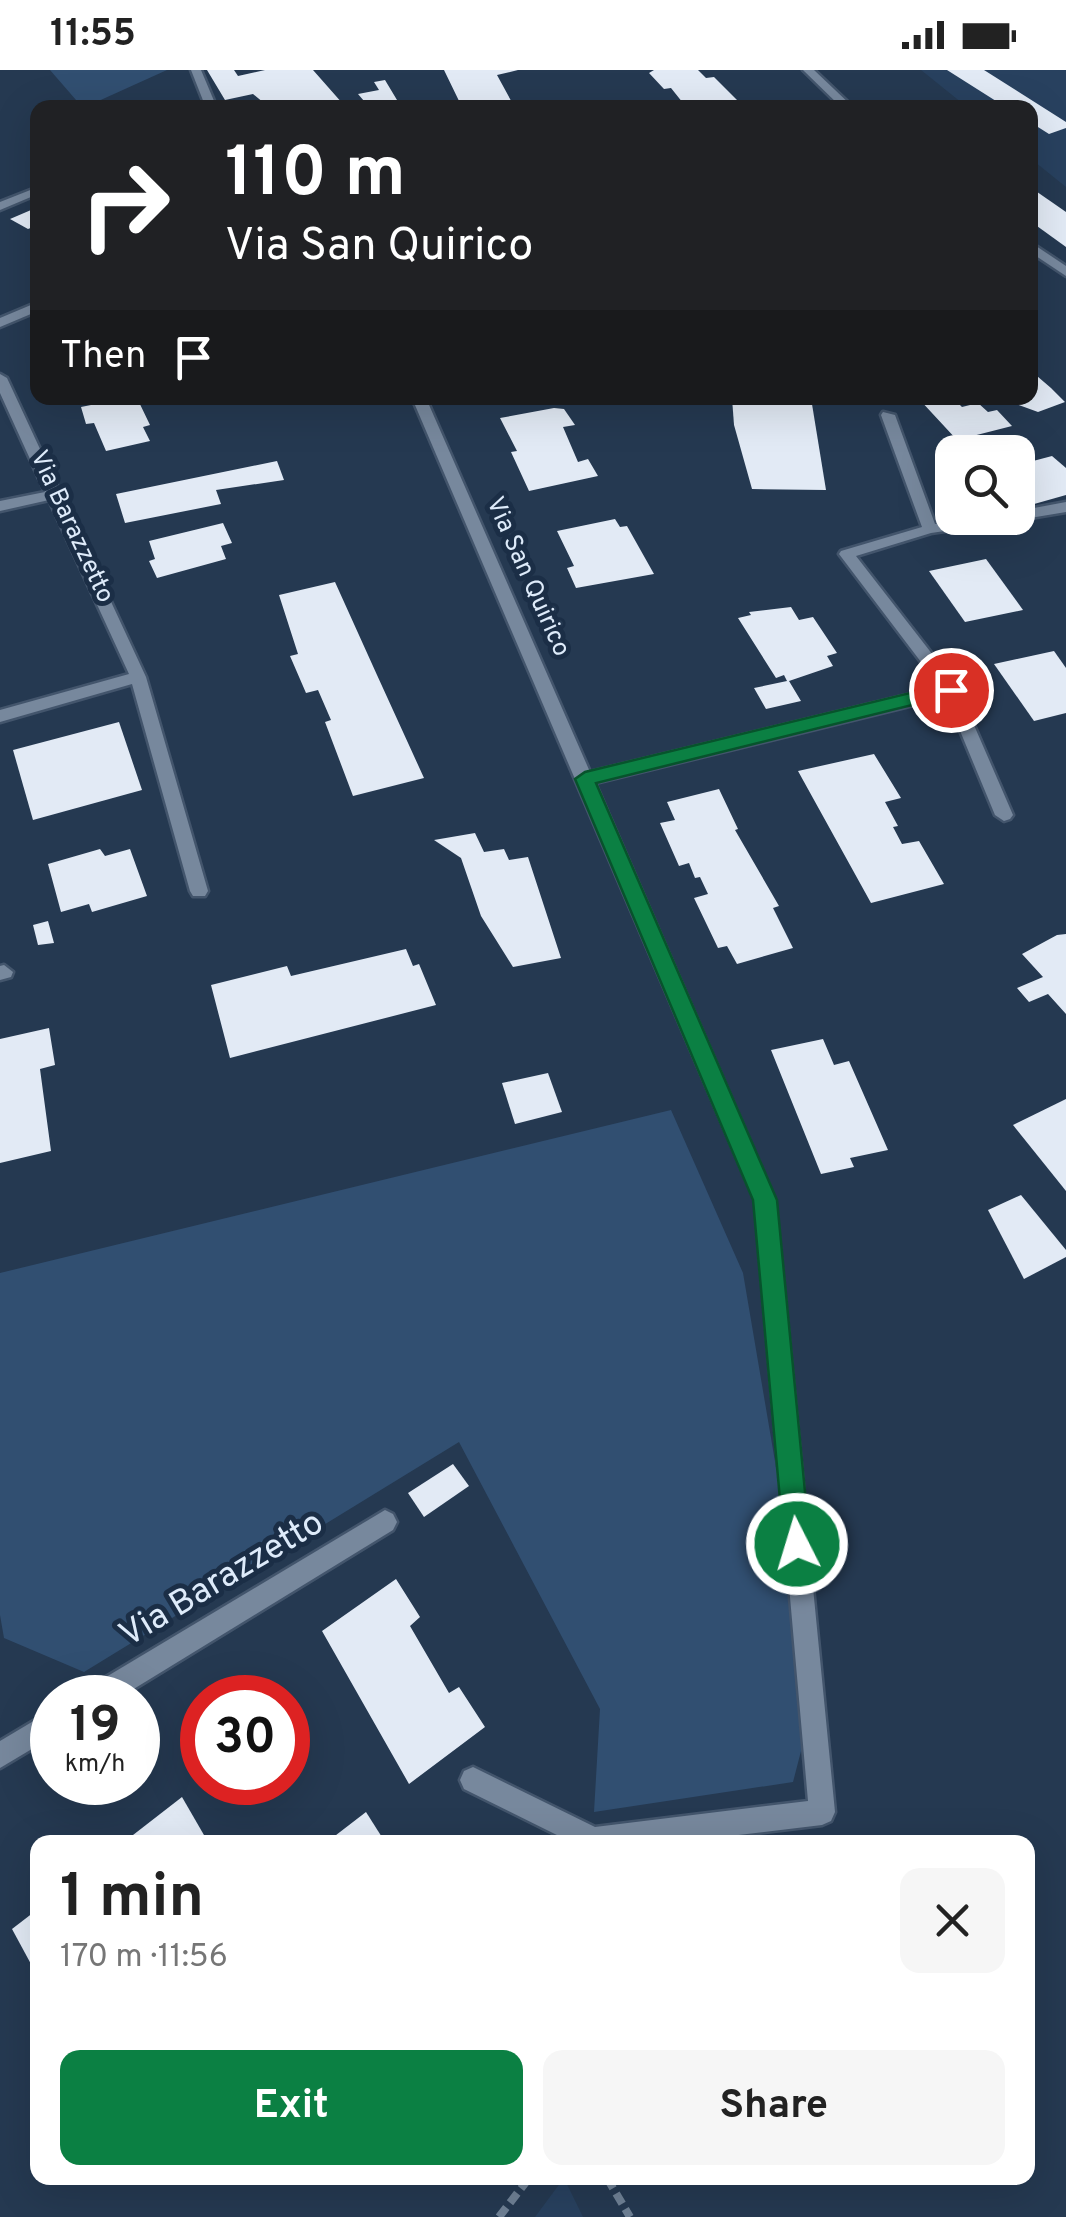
<!DOCTYPE html>
<html lang="en">
<head>
<meta charset="utf-8">
<style>
	:root { --surface:#fff; --page:#f6f6f6; --text:#222; --muted:#767676; --accent:#0b8043 }
	body { margin:0; font-family:Overpass,sans-serif; background:var(--page); color:var(--text); height:100vh; display:flex; flex-direction:column; font-size:38px; white-space:nowrap }
	* { box-sizing:border-box; margin:0 }
	p { font-size:32px; color:var(--muted) }
	.icon { flex:none; width:55px; height:55px; fill:none; stroke:currentColor; stroke-width:2; stroke-linecap:round; stroke-linejoin:round }
	.map { position:relative; flex:1; overflow:hidden }
	.panel { position:absolute; left:30px; top:1765px; width:1005px; height:350px; display:flex; flex-direction:column; background:var(--surface); border-radius:20px; box-shadow:0 10px 40px #0002 }
	.panel>* { flex:none }
	.banner { position:absolute; left:30px; top:30px; width:1008px; height:305px; border-radius:20px; box-shadow:0 10px 40px #0002; background:#202124; color:#fff; overflow:hidden }
	.buttons { position:absolute; left:935px; top:365px; display:grid; gap:20px }
	.buttons a { display:grid; place-items:center; width:100px; height:100px; border-radius:20px; background:var(--surface); box-shadow:0 10px 40px #0002; font-size:50px }
	.speed { position:absolute; left:30px; top:1605px; display:flex; gap:20px; font-size:50px; font-weight:700; text-align:center }
	.speed>* { display:grid; place-content:center; width:130px; height:130px; border-radius:50%; background:var(--surface); box-shadow:0 10px 40px #0002; line-height:1 }
	.speed small { font-size:25px; font-weight:400 }
	.speed .limit { border:15px solid #d22; background:#fff; color:#111 }
	.pin { position:absolute; display:grid; place-items:center; width:85px; height:85px; color:#fff; margin:-42px; border:5px solid #fff; border-radius:50%; box-shadow:0 2px 10px #0007 }
	.me { position:absolute; width:110px; margin:-55px; rotate:355deg; stroke-linejoin:round; filter:drop-shadow(0 0 8px #0008) }
	.turn { display:flex; align-items:center; gap:35px; height:210px; padding:0 30px; font-size:45px }
	.turn .icon { width:130px; height:130px; stroke-width:2.5 }
	.turn b { display:block; font-size:70px; line-height:85px }
	.then { display:flex; align-items:center; height:95px; padding:0 30px; background:#0003; gap:20px; font-size:38px }
	.round { display:grid; place-items:center; flex:none; width:105px; height:105px; border-radius:20px; background:var(--page) }
	.summary { display:flex; align-items:center; justify-content:space-between; height:170px; padding:0 30px }
	h1 { font-size:60px; font-weight:700; line-height:75px }
	.cta { display:flex; gap:20px; margin-top:auto; padding:20px 30px }
	.cta a { flex:1; height:115px; border-radius:20px; background:var(--accent); color:#fff; font-size:40px; font-weight:700; line-height:115px; text-align:center }
	.cta a+a { background:var(--page); color:var(--text) }
	.status { display:flex; justify-content:space-between; align-items:center; height:70px; padding:0 50px; background:var(--surface); direction:ltr }
	.status svg { height:28px; fill:currentColor }
	.map>svg:first-child { display:block }
	.built { fill:#28415f }
	.green { fill:#314f71 }
	.building { fill:#e2eaf5 }
	.lines { fill:none; stroke-linecap:round; stroke-linejoin:round }
	.service-casing { stroke:#43556c; stroke-width:5 }
	.minor-casing { stroke:#43556c; stroke-width:5 }
	.path { stroke:#6f8195; stroke-width:8; stroke-dasharray:12 6; stroke-linecap:butt }
	.service { fill:#77889d; fill-rule:evenodd }
	.minor { fill:#77889d; fill-rule:evenodd }
	.route { fill:#0b8043; stroke:#07532c; stroke-width:2.5 }
	.labels { text-anchor:middle; dominant-baseline:central; stroke-width:10; stroke-linejoin:round; paint-order:stroke }
	.far-street-label { font-size:25px; fill:#deebfa; stroke:#1b2e46 }
	.near-street-label { font-size:35px; fill:#deebfa; stroke:#1b2e46 }
</style>
</head>
<body>
<div class="status"><b>11:55</b><svg viewBox="0 0 49 12"><path d="M0 12V9h3v3zM5 12V6h3v6zM10 12V3h3v9zM15 12V0h3v12zM26 1h20v11H26zM47 4h2v5h-2z"/></svg></div>
<div class="map">
<svg width="1066" height="2147" viewBox="0 0 1066 2147">
	<rect width="100%" height="100%" fill="#253951"/>
	<g class="built">
		<polygon points="921,0 1066,0 1066,117 1030,88 1030,38 967,37"/>
		<polygon points="564,2108 583,2147 535,2147"/>
	</g>
	<g class="green">
		<polygon points="50,0 167,0 83,38"/>
		<polygon points="671,1040 743,1203 788,1468 808,1654 793,1712 594,1742 600,1639 459,1372 84,1602 4,1568 0,1545 0,1203"/>
	</g>
	<g class="building">
		<polygon points="207,0 234,0 238,6 265,0 313,0 343,34 270,38 253,24 225,30"/>
		<polygon points="444,0 518,0 497,5 515,38 444,38 460,33"/>
		<polygon points="654,0 698,0 706,8 714,7 737,30 709,38 687,38 671,18 664,19 649,3"/>
		<polygon points="947,0 984,0 1066,52 1066,58 1049,64 1030,52 1030,38 1007,38"/>
		<polygon points="385,10 400,35 370,38 358,24 379,20 374,12"/>
		<polygon points="1030,117 1066,142 1066,177 1030,151"/>
		<polygon points="38,137 38,155 28,159 10,149"/>
		<polygon points="1030,300 1051,318 1065,332 1038,342 1000,328 1030,328"/>
		<polygon points="126,328 137,328 150,355 143,357 150,371 106,381 94,353 86,354 81,337"/>
		<polygon points="732,328 811,328 826,420 752,419 734,355"/>
		<polygon points="953,328 962,337 978,333 988,342 997,340 1012,356 957,370 919,329"/>
		<polygon points="554,338 564,339 575,355 563,357 578,392 588,389 598,406 529,421 511,382 517,381 500,348"/>
		<polygon points="1052,386 1066,398 1066,425 1020,438 1018,395"/>
		<polygon points="277,391 284,410 216,420 221,434 125,453 116,424"/>
		<polygon points="615,449 620,457 627,456 654,504 576,518 567,498 574,496 557,461"/>
		<polygon points="223,453 232,473 221,476 226,489 157,508 149,491 155,489 149,471"/>
		<polygon points="986,489 1023,540 965,552 929,501"/>
		<polygon points="335,512 377,605 424,708 353,726 325,652 331,650 318,620 306,623 290,586 298,584 279,525"/>
		<polygon points="791,537 799,550 813,547 837,583 827,586 833,596 789,611 801,631 766,639 754,618 787,611 784,605 776,608 738,548 751,545 749,542"/>
		<polygon points="1054,581 1066,598 1066,643 1034,651 994,594"/>
		<polygon points="119,652 142,720 33,750 13,680"/>
		<polygon points="874,684 901,728 885,732 898,756 893,757 902,774 919,771 944,814 871,833 798,701"/>
		<polygon points="719,719 738,759 735,760 779,836 773,838 793,878 737,894 727,876 718,878 694,828 708,824 700,807 695,808 689,793 679,796 660,753 675,750 667,732"/>
		<polygon points="475,763 484,782 504,779 509,790 528,787 561,888 513,897 481,846 461,788 434,770"/>
		<polygon points="100,779 105,786 130,779 147,826 92,842 89,834 61,842 48,794"/>
		<polygon points="48,851 54,873 38,875 33,855"/>
		<polygon points="1066,864 1066,944 1048,924 1029,932 1017,918 1043,907 1022,884 1057,865"/>
		<polygon points="406,879 413,896 419,894 436,935 230,988 211,915 287,896 291,906"/>
		<polygon points="49,958 55,995 40,999 51,1081 0,1093 0,969"/>
		<polygon points="823,969 834,995 849,991 888,1080 850,1088 854,1097 821,1104 771,980"/>
		<polygon points="548,1003 562,1042 515,1054 502,1013"/>
		<polygon points="1066,1029 1066,1121 1013,1055"/>
		<polygon points="1021,1125 1066,1180 1066,1187 1024,1209 988,1140"/>
		<polygon points="453,1394 469,1416 424,1447 408,1423"/>
		<polygon points="396,1509 420,1547 410,1556 449,1623 459,1617 485,1657 409,1714 322,1561"/>
		<polygon points="182,1727 208,1772 124,1772"/>
		<polygon points="366,1742 385,1772 327,1772"/>
		<polygon points="38,1839 38,1907 12,1859"/>
	</g>
	<g class="lines">
		<defs>
			<g id="service">
				<polygon points="38,117 38,124 0,140 0,132"/>
				<polygon points="4,895 13,902 11,907 0,910 0,896"/>
			</g>
			<g id="minor">
				<polygon points="191,0 201,0 217,38 206,38"/>
				<polygon points="803,0 814,0 854,38 842,38"/>
				<polygon points="1030,172 1066,196 1066,206 1030,182"/>
				<polygon points="38,232 38,241 0,257 0,248"/>
				<polygon points="0,304 7,308 146,607 208,821 205,826 193,826 190,821 132,614 0,652 0,640 129,604 49,430 0,441 0,431 45,422 0,323"/>
				<polygon points="412,328 426,328 590,702 940,617 839,484 841,481 922,457 881,345 883,342 895,345 935,454 974,448 1007,448 1000,453 931,463 856,486 957,616 1013,745 1010,749 1004,751 995,745 946,627 595,713 775,1130 835,1742 831,1751 822,1755 679,1772 571,1772 464,1719 460,1710 464,1701 473,1697 595,1757 808,1731 755,1130"/>
				<polygon points="1066,432 1066,442 1018,450 1012,448 1018,448 1018,441"/>
				<polygon points="385,1440 393,1444 397,1452 393,1460 119,1628 83,1628 86,1619"/>
				<polygon points="52,1640 52,1667 0,1698 0,1671"/>
			</g>
		</defs>
		<use href="#service" class="service-casing"/>
		<use href="#minor" class="minor-casing"/>
		<g class="path">
			<polyline points="607,2108 630,2147"/>
			<polyline points="499,2147 529,2108"/>
		</g>
		<use href="#service" class="service"/>
		<use href="#minor" class="minor"/>
	</g>
	<polygon class="route" points="951,613 960,620 957,624 596,713 777,1130 810,1474 806,1483 797,1487 788,1483 784,1474 753,1130 575,709 585,702"/>
	<g class="labels">
		<g class="far-street-label">
			<text transform="translate(71 457) rotate(65)">Via Barazzetto</text>
			<text transform="translate(527 507) rotate(66)">Via San Quirico</text>
		</g>
		<g class="near-street-label">
			<text transform="translate(222 1510) rotate(-31)">Via Barazzetto</text>
		</g>
	</g>
</svg>
<div class="buttons">
<a><svg class="icon" aria-label="search" viewBox="0 0 24 24"><circle cx="10" cy="10" r="6"/><path d="M15 15l6 6"/></svg></a>
</div>
<div class="speed"><div>19<small>km/h</small></div><div class="limit">30</div></div>
<div class="pin" style="left:951px;top:620px;background:#d93025"><svg class="icon" aria-label="arrive" viewBox="0 0 24 24"><path d="M6 21V4h12l-3 4 3 4H6"/></svg></div>
<svg class="me" style="left:797px;top:1474px" viewBox="-20 -20 40 40"><circle r="17" fill="#0b8043" stroke="#fff" stroke-width="3"/><path d="M0-11L8 9 0 5-8 9z" fill="#fff"/></svg>
<div class="banner">
<div class="turn"><svg class="icon" aria-label="right" viewBox="0 0 24 24"><path d="M7 20v-9h11M14 6l5 5-5 5"/></svg><div><b>110 m</b>Via San Quirico</div></div>
<div class="then">Then<svg class="icon" aria-label="arrive" viewBox="0 0 24 24"><path d="M6 21V4h12l-3 4 3 4H6"/></svg></div>
</div>
<section class="panel">
<div class="summary"><div><h1>1 min</h1><p>170 m · 11:56</p></div><a class="round"><svg class="icon" aria-label="close" viewBox="0 0 24 24"><path d="M6 6l12 12M18 6L6 18"/></svg></a></div>
<div class="cta"><a>Exit</a><a>Share</a></div>
</section>
</div>
</body>
</html>
